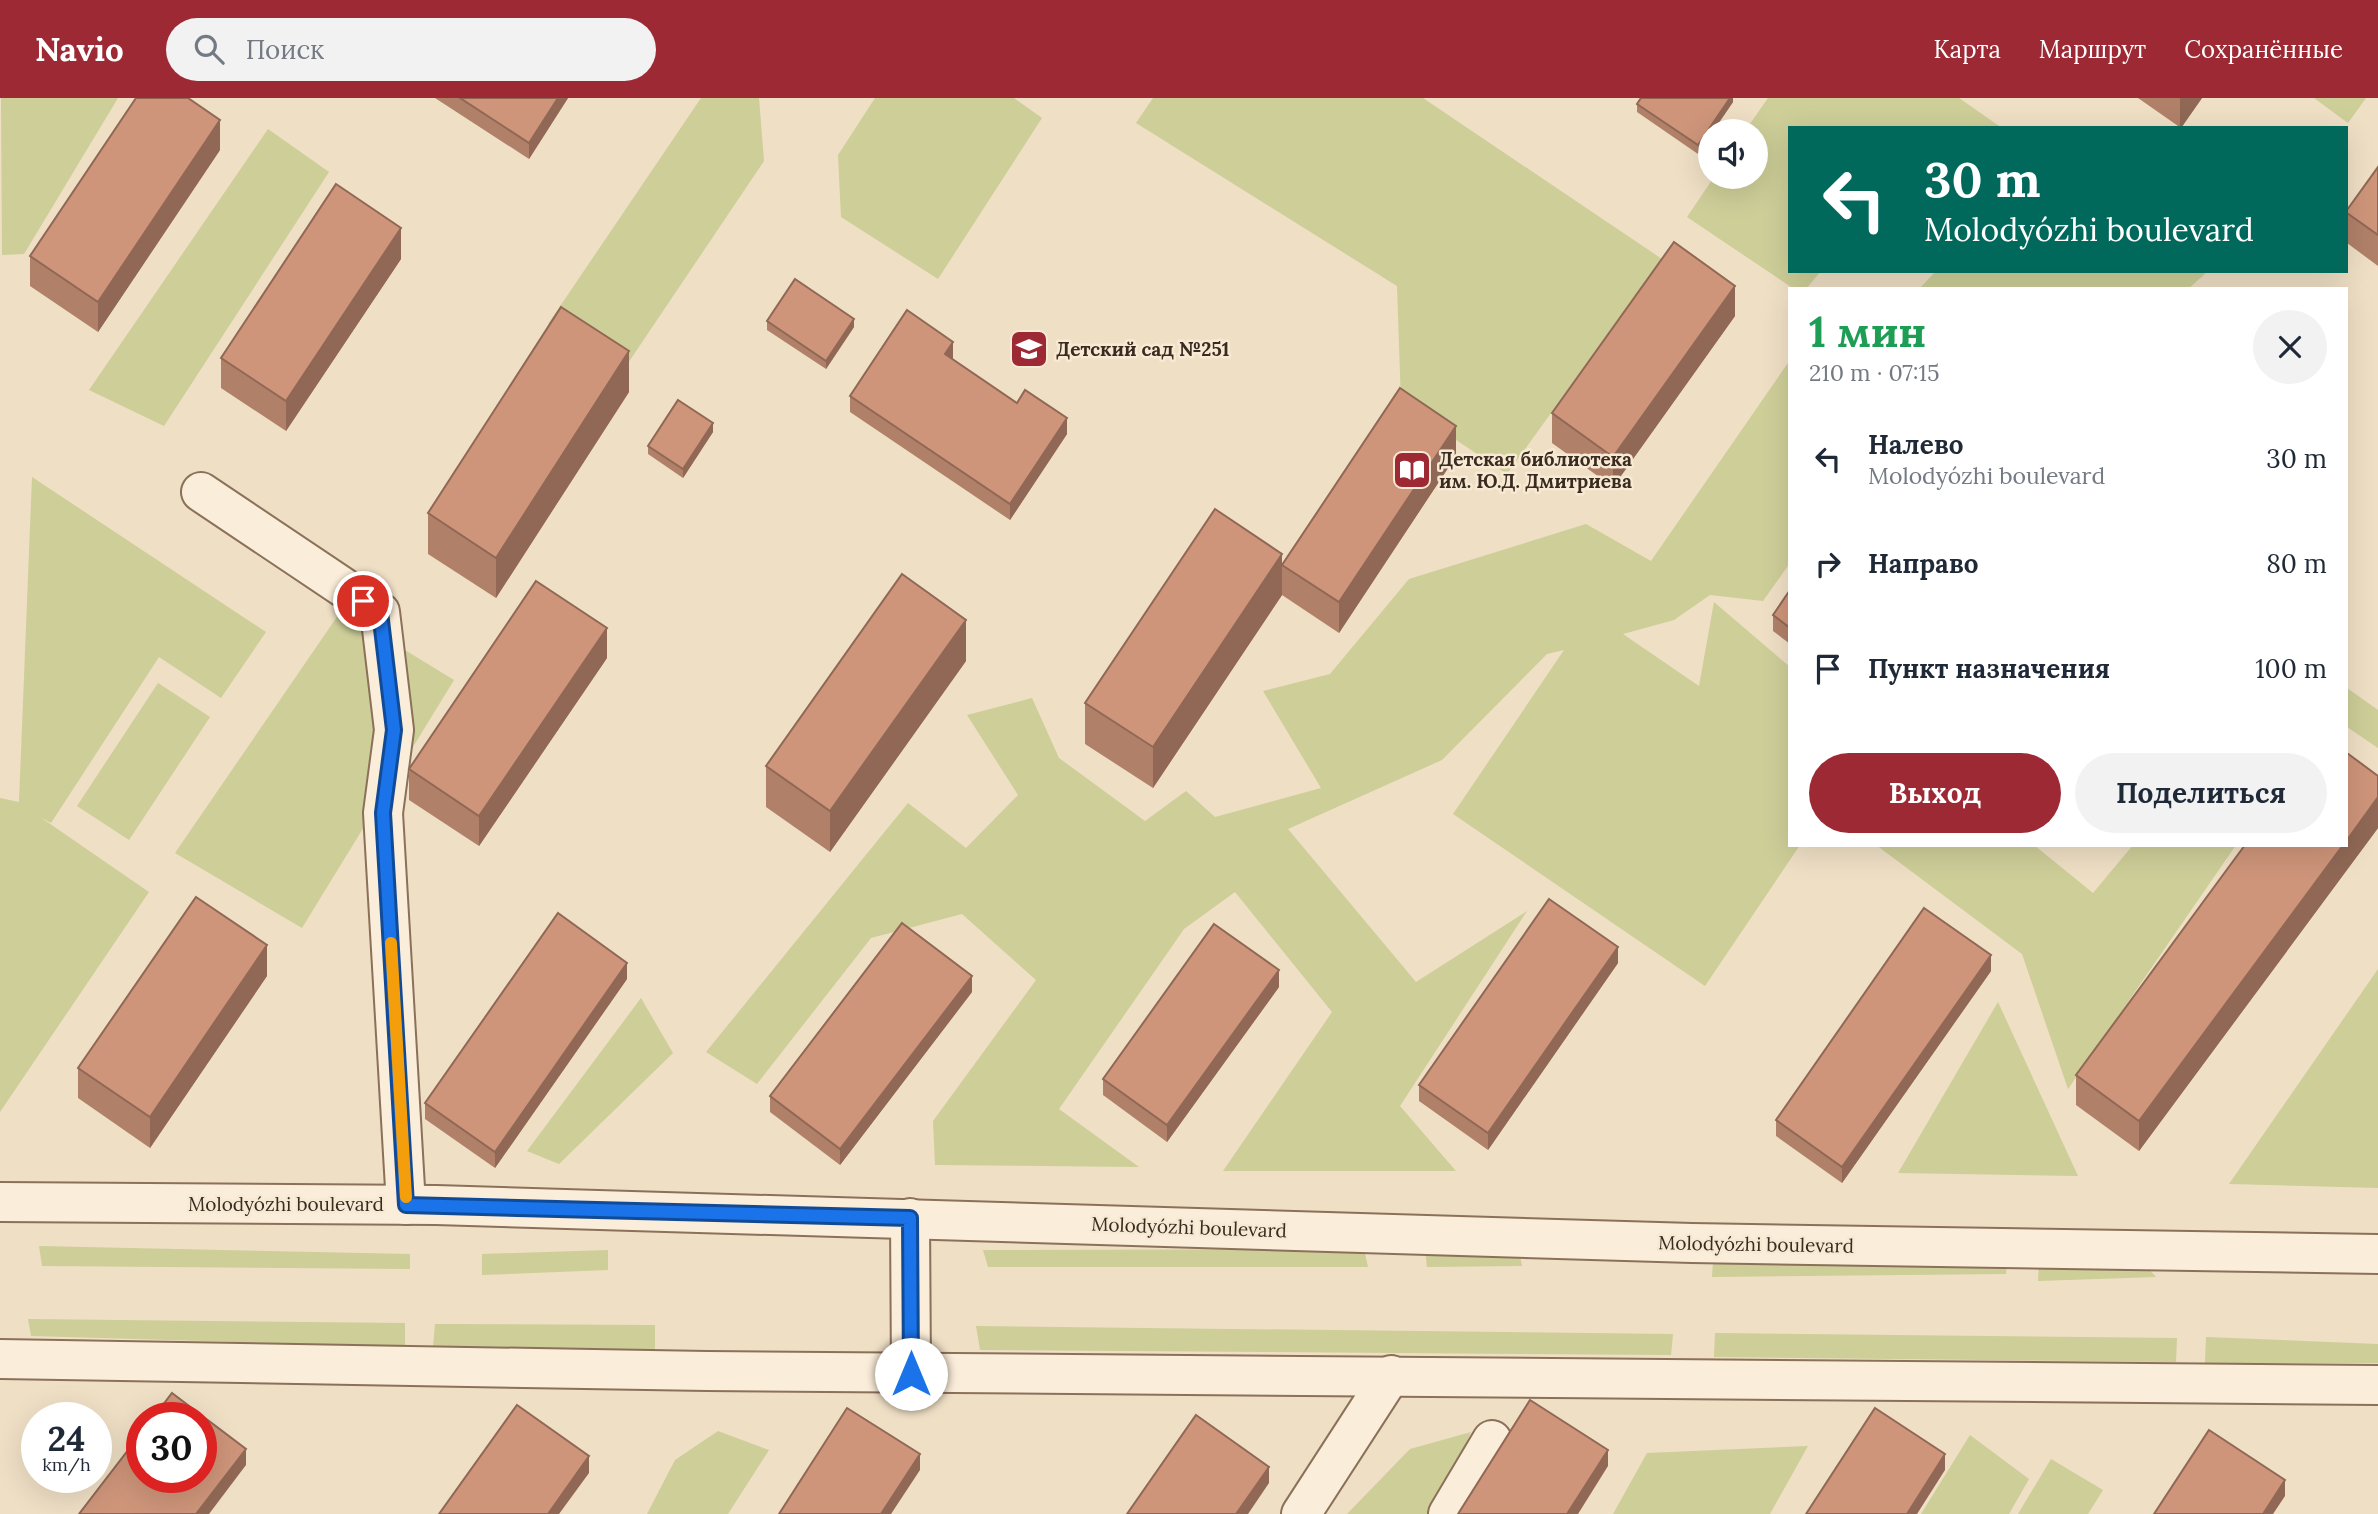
<!DOCTYPE html>
<html lang="ru">
<head>
<meta charset="utf-8">
<style>
	:root { --surface:#fff; --page:#f2f2f3; --text:#1f2937; --muted:#747a83; --accent:#9c2934 }
	body { margin:0; font-family:Lora,serif; background:var(--page); color:var(--text); height:100vh; display:flex; flex-direction:column; font-size:26px; white-space:nowrap }
	* { box-sizing:border-box; margin:0 }
	p { font-size:23px; color:var(--muted) }
	.icon { flex:none; width:38px; height:38px; fill:none; stroke:currentColor; stroke-width:2; stroke-linecap:round; stroke-linejoin:round }
	.map { position:relative; flex:1; overflow:hidden }
	.sheet { position:absolute; left:1788px; top:189px; width:560px; height:560px; display:flex; flex-direction:column; background:var(--surface); border-radius:0px; box-shadow:0 7px 28px #0002 }
	.sheet>* { flex:none }
	.banner { position:absolute; left:1788px; top:28px; width:560px; height:147px; border-radius:0px; box-shadow:0 7px 28px #0002; background:#00695c; color:#fff; overflow:hidden }
	.controls { position:absolute; left:1698px; top:21px; display:grid; gap:14px }
	.controls a { display:grid; place-items:center; width:70px; height:70px; border-radius:50%; background:var(--surface); box-shadow:0 7px 28px #0002; font-size:35px }
	.speed { position:absolute; left:21px; top:1304px; display:flex; gap:14px; font-size:35px; font-weight:700; text-align:center }
	.speed>* { display:grid; place-content:center; width:91px; height:91px; border-radius:50%; background:var(--surface); box-shadow:0 7px 28px #0002; line-height:1 }
	.speed small { font-size:18px; font-weight:400 }
	.speed .limit { border:10px solid #d22; background:#fff; color:#111 }
	.pin { position:absolute; display:grid; place-items:center; width:60px; height:60px; color:#fff; margin:-30px; border:4px solid #fff; border-radius:50%; box-shadow:0 2px 7px #0007 }
	.me { position:absolute; width:77px; margin:-38px; rotate:0deg; stroke-linejoin:round; filter:drop-shadow(0 0 5px #0008) }
	.turn { display:flex; align-items:center; gap:24px; height:147px; padding:0 21px; font-size:32px }
	.turn .icon { width:91px; height:91px; stroke-width:2.5 }
	.turn b { display:block; font-size:49px; line-height:60px }
	.round { display:grid; place-items:center; flex:none; width:74px; height:74px; border-radius:37px; background:var(--page) }
	.head { display:flex; align-items:center; justify-content:space-between; height:119px; padding:0 21px }
	h1 { font-size:42px; font-weight:700; line-height:52px; color:#1e9e55 }
	.primary-button { display:flex; gap:14px; margin-top:auto; padding:14px 21px }
	.primary-button a { flex:1; height:80px; border-radius:42px; background:var(--accent); color:#fff; font-size:28px; font-weight:700; line-height:80px; text-align:center }
	.primary-button a+a { background:var(--page); color:var(--text) }
	ul { padding:0; list-style:none }
	li { display:flex; align-items:center; gap:21px; height:105px; padding:0 21px }
	li div { flex:1 }
	li b { display:block; font-size:26px }
	li em { font-style:normal }
	header { display:flex; align-items:center; gap:42px; box-sizing:border-box; height:98px; padding:0 35px; background:var(--accent); color:#fff }
	header strong { font-size:33px }
	nav { display:flex; gap:38px; margin-inline-start:auto; font-size:24px }
	.search { width:490px; height:63px; background:var(--page); display:flex; align-items:center; gap:18px; box-sizing:border-box; padding:0 24px; border-radius:38px; color:var(--muted); font-size:26px }
	.map>svg:first-child { display:block }
	.green { fill:#cdce98 }
	.lines { fill:none; stroke-linecap:round; stroke-linejoin:round }
	.minor-casing { stroke:#8b705a; stroke-width:42 }
	.minor { stroke:#faedd9; stroke-width:38 }
	.wall { fill:#b18069 }
	.shaded-wall { fill:#906855 }
	.building { fill:#ce957a; stroke:#906855; stroke-width:2 }
	.route-casing { stroke:#114b97; stroke-width:18 }
	.route { stroke:#1a73e8; stroke-width:12 }
	.slow { stroke:#f59e0b; stroke-width:12 }
	.labels { text-anchor:middle; dominant-baseline:central; stroke-width:5; stroke-linejoin:round; paint-order:stroke }
	.poi-label { font-size:19px; font-weight:bold; fill:#3b2a1f; stroke:#f7ead5; text-anchor:start }
	.street-label { font-size:19px; fill:#3b2a1f; stroke:#f7ead5 }
</style>
</head>
<body>
<header>
<strong>Navio</strong>
<div class="search"><svg class="icon" aria-label="search" viewBox="0 0 24 24"><circle cx="10" cy="10" r="6"/><path d="M15 15l6 6"/></svg>Поиск</div>
<nav><a>Карта</a><a>Маршрут</a><a>Сохранённые</a></nav>
</header>
<div class="map">
<svg width="2378" height="1416" viewBox="0 0 2378 1416">
	<rect width="100%" height="100%" fill="#efdfc5"/>
	<g class="green">
		<polygon points="1,0 118,0 24,156 2,157"/>
		<polygon points="701,0 759,0 764,63 622,274 548,226"/>
		<polygon points="875,0 1014,0 1042,20 938,181 841,119 838,57"/>
		<polygon points="1153,0 1423,0 1662,161 1507,376 1401,305 1397,188 1136,25"/>
		<polygon points="1768,0 1959,0 2002,30 1790,30 1790,173 1821,173 1806,191 1794,191 1687,119 1714,79 1755,79 1755,33 1745,33"/>
		<polygon points="2314,0 2366,0 2348,25"/>
		<polygon points="268,31 329,74 164,328 89,292"/>
		<polygon points="1936,173 2202,173 2205,176 2188,191 1919,191"/>
		<polygon points="1790,262 1790,465 1763,503 1710,497 1674,522 1623,536 1699,588 1714,504 1790,569 1790,747 1800,747 1705,888 1453,716 1564,552 1547,556 1442,662 1288,731 1416,884 1527,813 1400,1008 1456,1073 1223,1073 1332,914 1235,794 1184,831 1059,1011 1139,1069 935,1067 933,1023 1036,882 962,816 871,840 757,986 706,954 908,705 966,750 1018,697 967,617 1032,600 1059,660 1145,723 1186,693 1215,719 1321,690 1263,593 1330,576 1409,481 1586,426 1651,463"/>
		<polygon points="32,379 266,534 221,600 159,559 51,725 40,719 149,794 0,1014 0,700 19,704"/>
		<polygon points="341,513 454,582 302,830 175,755"/>
		<polygon points="158,585 210,619 129,742 77,708"/>
		<polygon points="2347,590 2378,612 2378,650 2347,629"/>
		<polygon points="1876,747 2034,747 2093,795 2133,747 2236,747 2068,991 2022,856"/>
		<polygon points="2378,871 2378,1090 2229,1086"/>
		<polygon points="641,900 673,955 559,1066 527,1053"/>
		<polygon points="1998,904 2078,1078 1898,1075"/>
		<polygon points="39,1148 410,1156 410,1171 42,1168"/>
		<polygon points="1364,1151 1368,1169 988,1169 983,1152"/>
		<polygon points="608,1152 608,1172 482,1177 482,1156"/>
		<polygon points="1425,1152 1519,1153 1522,1168 1427,1169"/>
		<polygon points="2007,1158 2006,1176 1712,1179 1713,1164"/>
		<polygon points="2039,1166 2146,1168 2156,1179 2038,1183"/>
		<polygon points="28,1221 405,1225 405,1249 31,1238"/>
		<polygon points="435,1226 655,1227 655,1257 433,1249"/>
		<polygon points="976,1228 1673,1236 1671,1257 980,1252"/>
		<polygon points="1715,1235 2177,1240 2176,1264 1714,1259"/>
		<polygon points="2206,1239 2378,1246 2378,1265 2205,1265"/>
		<polygon points="718,1333 769,1352 728,1416 647,1416 675,1362"/>
		<polygon points="1471,1334 1436,1416 1347,1416 1410,1351"/>
		<polygon points="1970,1337 2029,1381 2009,1416 1921,1416"/>
		<polygon points="1808,1348 1770,1416 1613,1416 1647,1355"/>
		<polygon points="2051,1361 2103,1392 2088,1416 2018,1416"/>
	</g>
	<g class="lines">
		<defs>
			<g id="minor">
				<polyline points="201,394 380,514 394,632 383,715 406,1107"/>
				<polyline points="0,1104 436,1107 1692,1145 2378,1156"/>
				<polyline points="910,1120 911,1275"/>
				<polyline points="0,1261 707,1273 2378,1287"/>
				<polyline points="1301,1416 1391,1277"/>
				<polyline points="1448,1416 1492,1342"/>
			</g>
		</defs>
		<use href="#minor" class="minor-casing"/>
		<use href="#minor" class="minor"/>
	</g>
	<g class="wall">
		<polygon points="435,0 568,0 529,61"/>
		<polygon points="1733,0 1733,4 1698,56 1637,14 1637,6"/>
		<polygon points="2138,0 2202,0 2181,30"/>
		<polygon points="220,52 98,234 30,188 30,158"/>
		<polygon points="2378,69 2378,168 2347,145 2347,112"/>
		<polygon points="401,161 286,333 221,290 221,260"/>
		<polygon points="1735,218 1613,389 1552,345 1552,315"/>
		<polygon points="767,223 854,229 826,271 767,232"/>
		<polygon points="953,260 953,261 1017,305 1067,336 1010,422 850,314 850,298"/>
		<polygon points="629,294 496,500 428,456 428,415"/>
		<polygon points="713,334 683,380 648,356 648,348"/>
		<polygon points="1456,358 1339,535 1282,497 1153,690 1085,646 1085,605 1282,467"/>
		<polygon points="1790,492 1790,546 1773,533 1773,517"/>
		<polygon points="607,560 479,748 409,702 409,671"/>
		<polygon points="966,563 830,754 766,709 766,668"/>
		<polygon points="2378,678 2378,730 2139,1053 2076,1007 2076,977"/>
		<polygon points="1618,865 1488,1052 1419,1003 1419,987"/>
		<polygon points="1991,873 1842,1085 1776,1038 1776,1022"/>
		<polygon points="267,878 150,1050 78,1000 78,970"/>
		<polygon points="627,881 495,1070 425,1021 425,1005"/>
		<polygon points="1279,889 1167,1044 1103,997 1103,981"/>
		<polygon points="972,894 840,1067 770,1014 770,998"/>
	</g>
	<g class="shaded-wall">
		<polygon points="558,0 568,0 529,61 529,45"/>
		<polygon points="1730,0 1733,0 1733,4 1713,33 1710,33 1710,39 1698,56 1698,47"/>
		<polygon points="2180,0 2202,0 2181,30 2180,30"/>
		<polygon points="220,22 220,52 98,234 98,204"/>
		<polygon points="401,130 401,161 286,333 286,303"/>
		<polygon points="1735,188 1735,218 1613,389 1613,359"/>
		<polygon points="854,221 854,229 826,271 826,263"/>
		<polygon points="953,244 953,260 945,273 945,256"/>
		<polygon points="629,253 629,294 496,500 496,460"/>
		<polygon points="1067,320 1067,336 1010,422 1010,406"/>
		<polygon points="713,325 713,334 683,380 683,371"/>
		<polygon points="1456,328 1456,358 1339,535 1339,504"/>
		<polygon points="1282,456 1282,497 1153,690 1153,649"/>
		<polygon points="966,522 966,563 830,754 830,713"/>
		<polygon points="607,530 607,560 479,748 479,718"/>
		<polygon points="2378,699 2378,730 2139,1053 2139,1023 2343,747 2347,747 2347,742"/>
		<polygon points="267,847 267,878 150,1050 150,1019"/>
		<polygon points="1618,849 1618,865 1488,1052 1488,1035"/>
		<polygon points="1991,857 1991,873 1842,1085 1842,1069"/>
		<polygon points="627,865 627,881 495,1070 495,1054"/>
		<polygon points="1279,872 1279,889 1167,1044 1167,1027"/>
		<polygon points="972,878 972,894 840,1067 840,1051"/>
		<polygon points="246,1351 246,1367 209,1416 196,1416"/>
		<polygon points="1608,1352 1608,1368 1578,1416 1567,1416"/>
		<polygon points="920,1356 920,1372 891,1416 881,1416"/>
		<polygon points="1945,1356 1945,1372 1917,1416 1907,1416"/>
		<polygon points="589,1358 589,1375 559,1416 548,1416"/>
		<polygon points="1269,1369 1269,1385 1248,1416 1236,1416"/>
		<polygon points="2285,1382 2285,1398 2273,1416 2263,1416"/>
	</g>
	<g class="building">
		<polygon points="136,0 188,0 220,22 98,204 30,158"/>
		<polygon points="460,0 558,0 529,45"/>
		<polygon points="1641,0 1730,0 1698,47 1637,6"/>
		<polygon points="2378,69 2378,137 2347,115 2347,112"/>
		<polygon points="336,86 401,130 286,303 221,260"/>
		<polygon points="1674,144 1735,188 1613,359 1552,315"/>
		<polygon points="795,181 854,221 826,263 767,223"/>
		<polygon points="561,209 629,253 496,460 428,415"/>
		<polygon points="907,212 953,244 945,256 1017,305 1025,292 1067,320 1010,406 850,298"/>
		<polygon points="1400,290 1456,328 1339,504 1282,467"/>
		<polygon points="678,302 713,325 683,371 648,348"/>
		<polygon points="1215,411 1282,456 1153,649 1085,605"/>
		<polygon points="902,476 966,522 830,713 766,668"/>
		<polygon points="536,483 607,530 479,718 409,671"/>
		<polygon points="1790,492 1790,530 1773,517"/>
		<polygon points="2347,655 2378,678 2378,699 2347,742"/>
		<polygon points="2245,747 2343,747 2139,1023 2076,977"/>
		<polygon points="196,799 267,847 150,1019 78,970"/>
		<polygon points="1549,801 1618,849 1488,1035 1419,987"/>
		<polygon points="1924,810 1991,857 1842,1069 1776,1022"/>
		<polygon points="558,815 627,865 495,1054 425,1005"/>
		<polygon points="902,825 972,878 840,1051 770,998"/>
		<polygon points="1214,826 1279,872 1167,1027 1103,981"/>
		<polygon points="172,1295 246,1351 196,1416 79,1416 142,1334 142,1379 201,1379 201,1320 153,1320"/>
		<polygon points="1530,1302 1608,1352 1567,1416 1458,1416"/>
		<polygon points="517,1307 589,1358 548,1416 439,1416"/>
		<polygon points="847,1310 920,1356 881,1416 779,1416"/>
		<polygon points="1875,1310 1945,1356 1907,1416 1806,1416"/>
		<polygon points="1196,1317 1269,1369 1236,1416 1127,1416"/>
		<polygon points="2209,1332 2285,1382 2263,1416 2154,1416"/>
	</g>
	<g class="lines">
		<defs>
			<polyline id="route" points="363,503 380,514 394,632 383,715 406,1107 910,1120 911,1276"/>
		</defs>
		<use href="#route" class="route-casing"/>
		<use href="#route" class="route"/>
		<polyline class="slow" points="391,845 406,1099"/>
	</g>
	<defs>
		<symbol id="school-square" viewBox="-11 -11 22 22"><rect x="-9" y="-9" width="18" height="18" rx="4" fill="#9c2934" stroke="#f7ead5"/><path d="M0-5L7-2L0 1L-7-2ZM-4 1L0 2.5L4 1V4Q0 6-4 4Z" fill="#fff"/></symbol>
		<symbol id="library-square" viewBox="-11 -11 22 22"><rect x="-9" y="-9" width="18" height="18" rx="4" fill="#9c2934" stroke="#f7ead5"/><path d="M-6-4Q-3-5.5-.7-3.5V5Q-3 3-6 4ZM6-4Q3-5.5 .7-3.5V5Q3 3 6 4Z" fill="#fff"/></symbol>
	</defs>
	<g fill-rule="evenodd">
		<use href="#school-square" x="1007" y="229" width="44" height="44"/>
		<use href="#library-square" x="1390" y="350" width="44" height="44"/>
	</g>
	<g class="labels">
		<g class="poi-label">
			<text x="1056" y="251">Детский сад №251</text>
			<text x="1439" y="361">Детская библиотека<tspan x="1439" dy="22">им. Ю.Д. Дмитриева</tspan></text>
		</g>
		<g class="street-label">
			<text x="286" y="1106">Molodyózhi boulevard</text>
			<text transform="translate(1189 1129) rotate(2)">Molodyózhi boulevard</text>
			<text transform="translate(1756 1146) rotate(1)">Molodyózhi boulevard</text>
		</g>
	</g>
</svg>
<div class="controls">
<a><svg class="icon" aria-label="sound" viewBox="0 0 24 24"><path d="M4 9h4l5-4v14l-5-4H4zM17 9q2 3 0 6"/></svg></a>
</div>
<div class="speed"><div>24<small>km/h</small></div><div class="limit">30</div></div>
<div class="pin" style="left:363px;top:503px;background:#d93025"><svg class="icon" aria-label="arrive" viewBox="0 0 24 24"><path d="M6 21V4h12l-3 4 3 4H6"/></svg></div>
<svg class="me" style="left:911px;top:1276px" viewBox="-20 -20 40 40"><circle r="19" fill="#fff"/><path d="M0-13L10 11 0 6-10 11z" fill="#1a73e8"/></svg>
<div class="banner">
<div class="turn"><svg class="icon" aria-label="left" viewBox="0 0 24 24"><path d="M17 20v-9H6M10 6l-5 5 5 5"/></svg><div><b>30 m</b>Molodyózhi boulevard</div></div>
</div>
<section class="sheet">
<div class="head"><div><h1>1 мин</h1><p>210 m · 07:15</p></div><a class="round"><svg class="icon" aria-label="close" viewBox="0 0 24 24"><path d="M6 6l12 12M18 6L6 18"/></svg></a></div>
<ul>
<li><svg class="icon" aria-label="left" viewBox="0 0 24 24"><path d="M17 20v-9H6M10 6l-5 5 5 5"/></svg><div><b>Налево</b><p>Molodyózhi boulevard</p></div><em>30 m</em></li>
<li><svg class="icon" aria-label="right" viewBox="0 0 24 24"><path d="M7 20v-9h11M14 6l5 5-5 5"/></svg><div><b>Направо</b></div><em>80 m</em></li>
<li><svg class="icon" aria-label="arrive" viewBox="0 0 24 24"><path d="M6 21V4h12l-3 4 3 4H6"/></svg><div><b>Пункт назначения</b></div><em>100 m</em></li>
</ul>
<div class="primary-button"><a>Выход</a><a>Поделиться</a></div>
</section>
</div>
</body>
</html>
